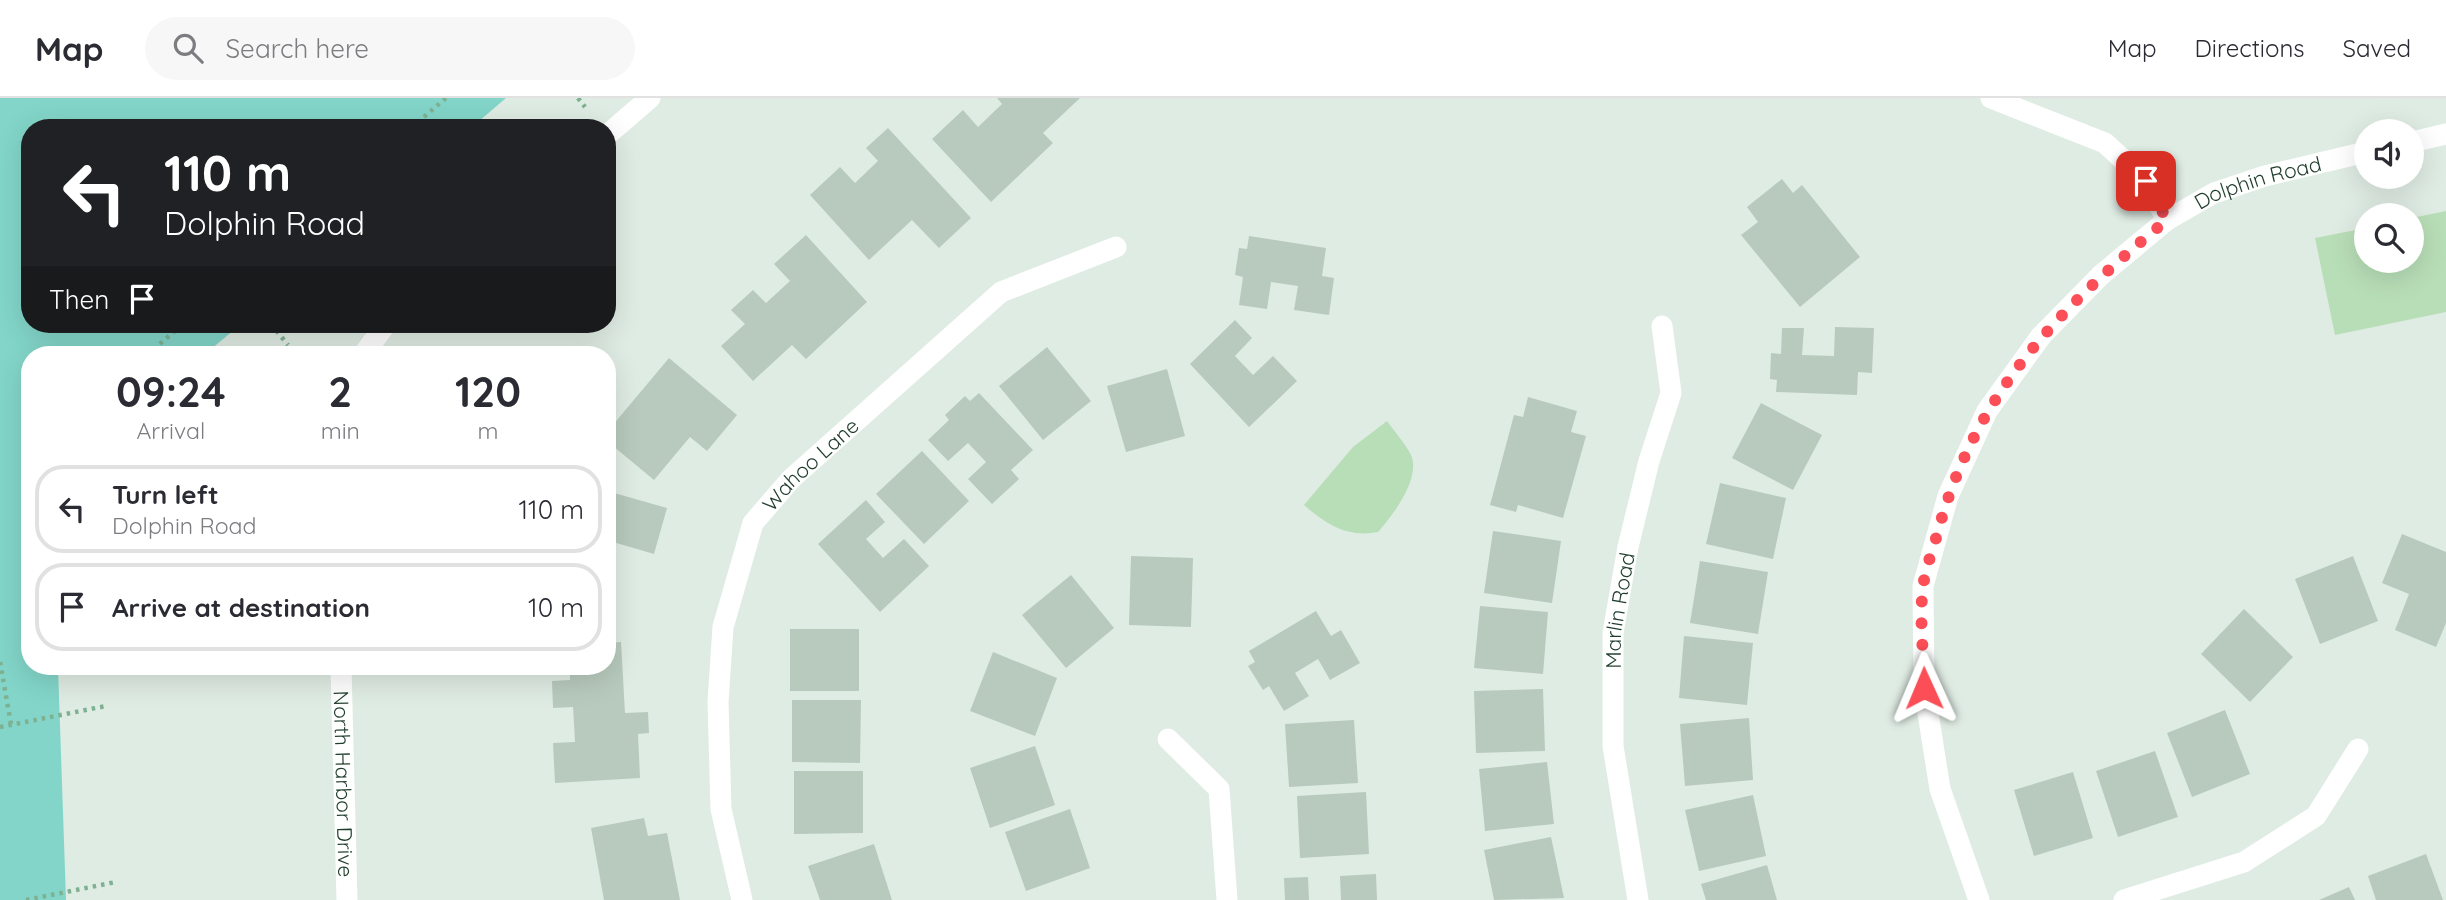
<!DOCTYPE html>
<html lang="en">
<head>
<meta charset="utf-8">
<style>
	:root { --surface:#fff; --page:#f7f7f7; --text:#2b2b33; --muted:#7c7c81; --line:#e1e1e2 }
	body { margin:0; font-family:Quicksand,sans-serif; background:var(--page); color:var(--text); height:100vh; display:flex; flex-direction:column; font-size:26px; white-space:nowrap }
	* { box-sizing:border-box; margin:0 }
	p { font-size:23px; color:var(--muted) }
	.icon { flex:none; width:38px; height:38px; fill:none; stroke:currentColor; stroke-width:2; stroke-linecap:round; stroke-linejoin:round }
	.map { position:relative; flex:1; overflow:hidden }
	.sheet { position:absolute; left:21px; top:248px; width:595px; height:329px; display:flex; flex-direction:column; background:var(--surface); border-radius:28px; box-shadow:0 7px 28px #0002 }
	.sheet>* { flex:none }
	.banner { position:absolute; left:21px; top:21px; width:595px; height:214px; border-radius:28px; box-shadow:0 7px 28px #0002; background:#202124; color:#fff; overflow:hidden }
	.tools { position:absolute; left:2354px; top:21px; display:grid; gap:14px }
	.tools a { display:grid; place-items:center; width:70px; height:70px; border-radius:50%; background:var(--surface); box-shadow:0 7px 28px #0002; font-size:35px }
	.pin { position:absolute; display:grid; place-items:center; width:60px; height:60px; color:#fff; margin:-30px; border-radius:14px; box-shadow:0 4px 10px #0006 }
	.me { position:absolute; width:77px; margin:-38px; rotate:359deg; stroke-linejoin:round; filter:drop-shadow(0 0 5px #0008) }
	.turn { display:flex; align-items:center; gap:24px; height:147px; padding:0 28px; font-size:32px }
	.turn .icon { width:91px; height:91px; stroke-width:2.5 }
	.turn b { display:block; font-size:49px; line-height:60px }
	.then { display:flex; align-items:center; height:66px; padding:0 28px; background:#0003; gap:14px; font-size:26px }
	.eta { display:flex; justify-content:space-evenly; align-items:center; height:119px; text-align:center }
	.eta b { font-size:42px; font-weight:800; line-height:49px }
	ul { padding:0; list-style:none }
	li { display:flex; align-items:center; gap:21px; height:88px; margin:0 14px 10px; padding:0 14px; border:4px solid var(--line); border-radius:28px }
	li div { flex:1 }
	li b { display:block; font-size:26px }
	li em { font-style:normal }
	header { display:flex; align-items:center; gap:42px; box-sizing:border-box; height:98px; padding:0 35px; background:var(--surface); border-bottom:2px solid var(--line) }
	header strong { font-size:33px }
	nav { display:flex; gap:38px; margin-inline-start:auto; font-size:24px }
	.search { width:490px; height:63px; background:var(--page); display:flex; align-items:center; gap:18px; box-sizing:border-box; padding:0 24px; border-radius:38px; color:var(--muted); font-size:26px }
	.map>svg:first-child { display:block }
	.green { fill:#b8deb7 }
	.water { fill:#83d5c9 }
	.building { fill:#b8cabd }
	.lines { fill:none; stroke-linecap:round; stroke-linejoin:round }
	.path { stroke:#7eb192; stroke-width:4.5; stroke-dasharray:3.5 5; stroke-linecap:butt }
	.minor { stroke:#fff; stroke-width:21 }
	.tertiary { stroke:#fff; stroke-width:21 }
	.route { stroke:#fb4e57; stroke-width:12; stroke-dasharray:0 21.6 }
	.labels { text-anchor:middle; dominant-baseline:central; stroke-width:6; stroke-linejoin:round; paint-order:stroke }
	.street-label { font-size:21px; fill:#1f3d2c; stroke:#f0f8f2 }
</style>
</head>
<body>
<header>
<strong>Map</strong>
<div class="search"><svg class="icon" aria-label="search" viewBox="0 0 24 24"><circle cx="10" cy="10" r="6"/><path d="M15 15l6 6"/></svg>Search here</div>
<nav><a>Map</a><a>Directions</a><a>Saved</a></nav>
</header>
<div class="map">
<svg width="2446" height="802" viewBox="0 0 2446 802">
	<rect width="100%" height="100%" fill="#dfece3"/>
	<g class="green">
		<polygon points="2446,113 2446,214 2335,237 2315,140 2366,130 2366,163 2412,163 2412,120"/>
		<path d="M1387,323c7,10 17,21 23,32 13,23 -17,62 -32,79 -31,6 -52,-8 -74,-27l49,-58z"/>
	</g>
	<polygon class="water" points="0,0 506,0 471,30 30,30 30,226 241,226 204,257 30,257 30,569 58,569 66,802 0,802"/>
	<g class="building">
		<polygon points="997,0 1080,0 1043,35 1053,45 991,104 932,41 963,12 978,29 1002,6"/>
		<polygon points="888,30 971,120 939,150 912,122 869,162 810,97 840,69 855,85 878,63 866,50"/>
		<polygon points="1782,81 1793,95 1802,87 1860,159 1800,209 1741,137 1758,124 1747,109"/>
		<polygon points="806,137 867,204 806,261 792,247 753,283 721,248 745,226 731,212 753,192 766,205 790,183 774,166"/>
		<polygon points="1249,138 1326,150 1322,178 1334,180 1329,217 1294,212 1298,188 1271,184 1267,211 1239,207 1243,179 1235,177 1239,150 1247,151"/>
		<polygon points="1235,222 1252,240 1235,258 1253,277 1273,258 1297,283 1249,329 1190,266"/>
		<polygon points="1835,229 1874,230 1872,275 1858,274 1857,297 1776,294 1777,282 1770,281 1771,255 1781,256 1782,230 1804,230 1802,257 1834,258"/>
		<polygon points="1047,249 1091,303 1043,342 999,288"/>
		<polygon points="669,260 737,317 707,353 690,339 654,382 607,343 607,334"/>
		<polygon points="1167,271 1185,338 1126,354 1107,288"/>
		<polygon points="979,295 1033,352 1011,372 1019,381 992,406 968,381 986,364 968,345 948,363 928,342 949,322 945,317 965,298 970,303"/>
		<polygon points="1528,299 1577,313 1571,334 1586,338 1563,420 1518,407 1516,414 1490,407 1514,317 1523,319"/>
		<polygon points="1761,305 1822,337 1793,392 1732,360"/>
		<polygon points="922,353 969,403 924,446 876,396"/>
		<polygon points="1720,385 1786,400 1773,461 1706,446"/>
		<polygon points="607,393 667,410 654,456 613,444 607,460"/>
		<polygon points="866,402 885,424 866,441 883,460 904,441 929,468 880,514 818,446"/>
		<polygon points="1493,433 1561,443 1552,505 1484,495"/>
		<polygon points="2402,436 2446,454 2446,525 2436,549 2395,532 2409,496 2382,485"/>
		<polygon points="1131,458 1193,460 1191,529 1129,527"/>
		<polygon points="2353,458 2378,523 2320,546 2295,481"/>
		<polygon points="1700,463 1768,474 1758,536 1690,525"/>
		<polygon points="1071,477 1114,530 1066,570 1022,517"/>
		<polygon points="1480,508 1548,514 1543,576 1474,570"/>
		<polygon points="2244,511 2293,559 2250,604 2201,556"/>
		<polygon points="1316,513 1331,538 1341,532 1360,565 1330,582 1318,561 1295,575 1309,598 1284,613 1269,588 1263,592 1248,568 1255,564 1249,553"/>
		<rect x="790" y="531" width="69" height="62"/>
		<polygon points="1684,538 1753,545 1747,607 1679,600"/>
		<polygon points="621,544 625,615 648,614 649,635 638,636 640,680 555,685 553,645 575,644 573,609 553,610 552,583 570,582 570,569 607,569 607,545"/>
		<polygon points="993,554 1057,580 1035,638 970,613"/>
		<polygon points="1543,591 1545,653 1476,655 1474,593"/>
		<polygon points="792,602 861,602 860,665 792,664"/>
		<polygon points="2225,612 2250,676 2192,699 2167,635"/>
		<polygon points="1749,620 1753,682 1685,688 1680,626"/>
		<polygon points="1354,622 1358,685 1289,689 1285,626"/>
		<polygon points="1035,648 1055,707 990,730 970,670"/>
		<polygon points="2155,653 2178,719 2118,739 2096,673"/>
		<polygon points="1547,664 1554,726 1485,733 1479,671"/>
		<polygon points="794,673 863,673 863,735 794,736"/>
		<polygon points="2073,674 2093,740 2034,758 2014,692"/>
		<polygon points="1366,694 1369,756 1300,760 1297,698"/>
		<polygon points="1753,697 1766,758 1699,773 1685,712"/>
		<polygon points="1070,711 1090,770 1026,793 1005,734"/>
		<polygon points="644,720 648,738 667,735 680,802 604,802 591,730"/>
		<polygon points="1551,739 1564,800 1494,802 1484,752"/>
		<polygon points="874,746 892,802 820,802 808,768"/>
		<polygon points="2426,756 2443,802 2376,802 2368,778"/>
		<polygon points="1767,767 1777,802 1706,802 1701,786"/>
		<polygon points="1376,776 1377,802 1341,802 1340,778"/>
		<polygon points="1308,779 1309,802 1285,802 1284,780"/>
		<polygon points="2349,789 2355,802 2319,802"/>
	</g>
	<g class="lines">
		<g class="path">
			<polyline points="578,0 585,9"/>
			<polyline points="411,30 446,0"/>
			<polyline points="271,226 288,247"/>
			<polyline points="147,257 183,226"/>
			<polyline points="0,564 11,626"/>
			<polyline points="0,629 106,608"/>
			<polyline points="26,802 116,784"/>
		</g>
		<g class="minor">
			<path id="s1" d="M1991,0l114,45 41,38 21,39 47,-27 51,-17 101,-24"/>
			<polyline points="2412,44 2446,36"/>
			<polyline points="1168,641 1219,691 1227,802"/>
			<path id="s2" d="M742,802l-21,-91 -3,-107 5,-75 30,-104 38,-44 210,-187 115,-45"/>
			<path id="s3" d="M1638,802l-25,-154v-113l15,-86 21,-86 22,-68 -9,-67"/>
			<polyline points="1979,802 1940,691 1924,590 1923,488 1948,398 1987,313 2041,238 2101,177 2167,122"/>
			<polyline points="2124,802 2244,764 2316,718 2358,651"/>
		</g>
		<g class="tertiary">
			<polyline points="607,37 650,0"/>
			<polyline points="363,257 386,226"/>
			<path id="s4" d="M341,569l6,233"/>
		</g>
	</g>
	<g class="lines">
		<path class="route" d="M1924,590c0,-33 -5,-69 -1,-101 2,-17 9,-35 14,-52 38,-143 120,-224 230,-315l-21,-39"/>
	</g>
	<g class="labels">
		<g class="street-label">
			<text stroke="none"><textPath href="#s1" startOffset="322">Dolphin Road</textPath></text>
			<text stroke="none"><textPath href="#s2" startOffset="466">Wahoo Lane</textPath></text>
			<text stroke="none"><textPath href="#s3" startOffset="292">Marlin Road</textPath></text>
			<text stroke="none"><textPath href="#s4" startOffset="117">North Harbor Drive</textPath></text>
		</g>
	</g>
</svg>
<div class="tools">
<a><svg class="icon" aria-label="sound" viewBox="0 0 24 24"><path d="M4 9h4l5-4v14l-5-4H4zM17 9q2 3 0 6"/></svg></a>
<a><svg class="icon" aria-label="search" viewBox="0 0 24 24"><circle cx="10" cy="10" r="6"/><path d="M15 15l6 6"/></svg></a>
</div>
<div class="pin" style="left:2146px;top:83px;background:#d93025"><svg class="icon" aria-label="arrive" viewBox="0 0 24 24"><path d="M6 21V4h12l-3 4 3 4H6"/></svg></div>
<svg class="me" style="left:1924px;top:590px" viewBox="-20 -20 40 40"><path d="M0-17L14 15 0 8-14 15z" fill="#fb4e57" stroke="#fff" stroke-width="4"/></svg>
<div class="banner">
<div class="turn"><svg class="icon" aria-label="left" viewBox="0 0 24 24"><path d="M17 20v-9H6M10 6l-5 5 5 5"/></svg><div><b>110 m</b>Dolphin Road</div></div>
<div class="then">Then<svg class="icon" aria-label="arrive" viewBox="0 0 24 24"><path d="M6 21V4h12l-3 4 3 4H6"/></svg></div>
</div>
<section class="sheet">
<div class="eta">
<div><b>09:24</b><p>Arrival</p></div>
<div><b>2</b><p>min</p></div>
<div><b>120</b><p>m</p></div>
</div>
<ul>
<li><svg class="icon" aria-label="left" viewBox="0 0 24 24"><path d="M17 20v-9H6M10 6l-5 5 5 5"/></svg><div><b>Turn left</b><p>Dolphin Road</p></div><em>110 m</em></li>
<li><svg class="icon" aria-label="arrive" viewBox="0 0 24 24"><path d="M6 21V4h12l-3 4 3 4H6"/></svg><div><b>Arrive at destination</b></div><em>10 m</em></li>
</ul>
</section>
</div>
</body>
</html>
